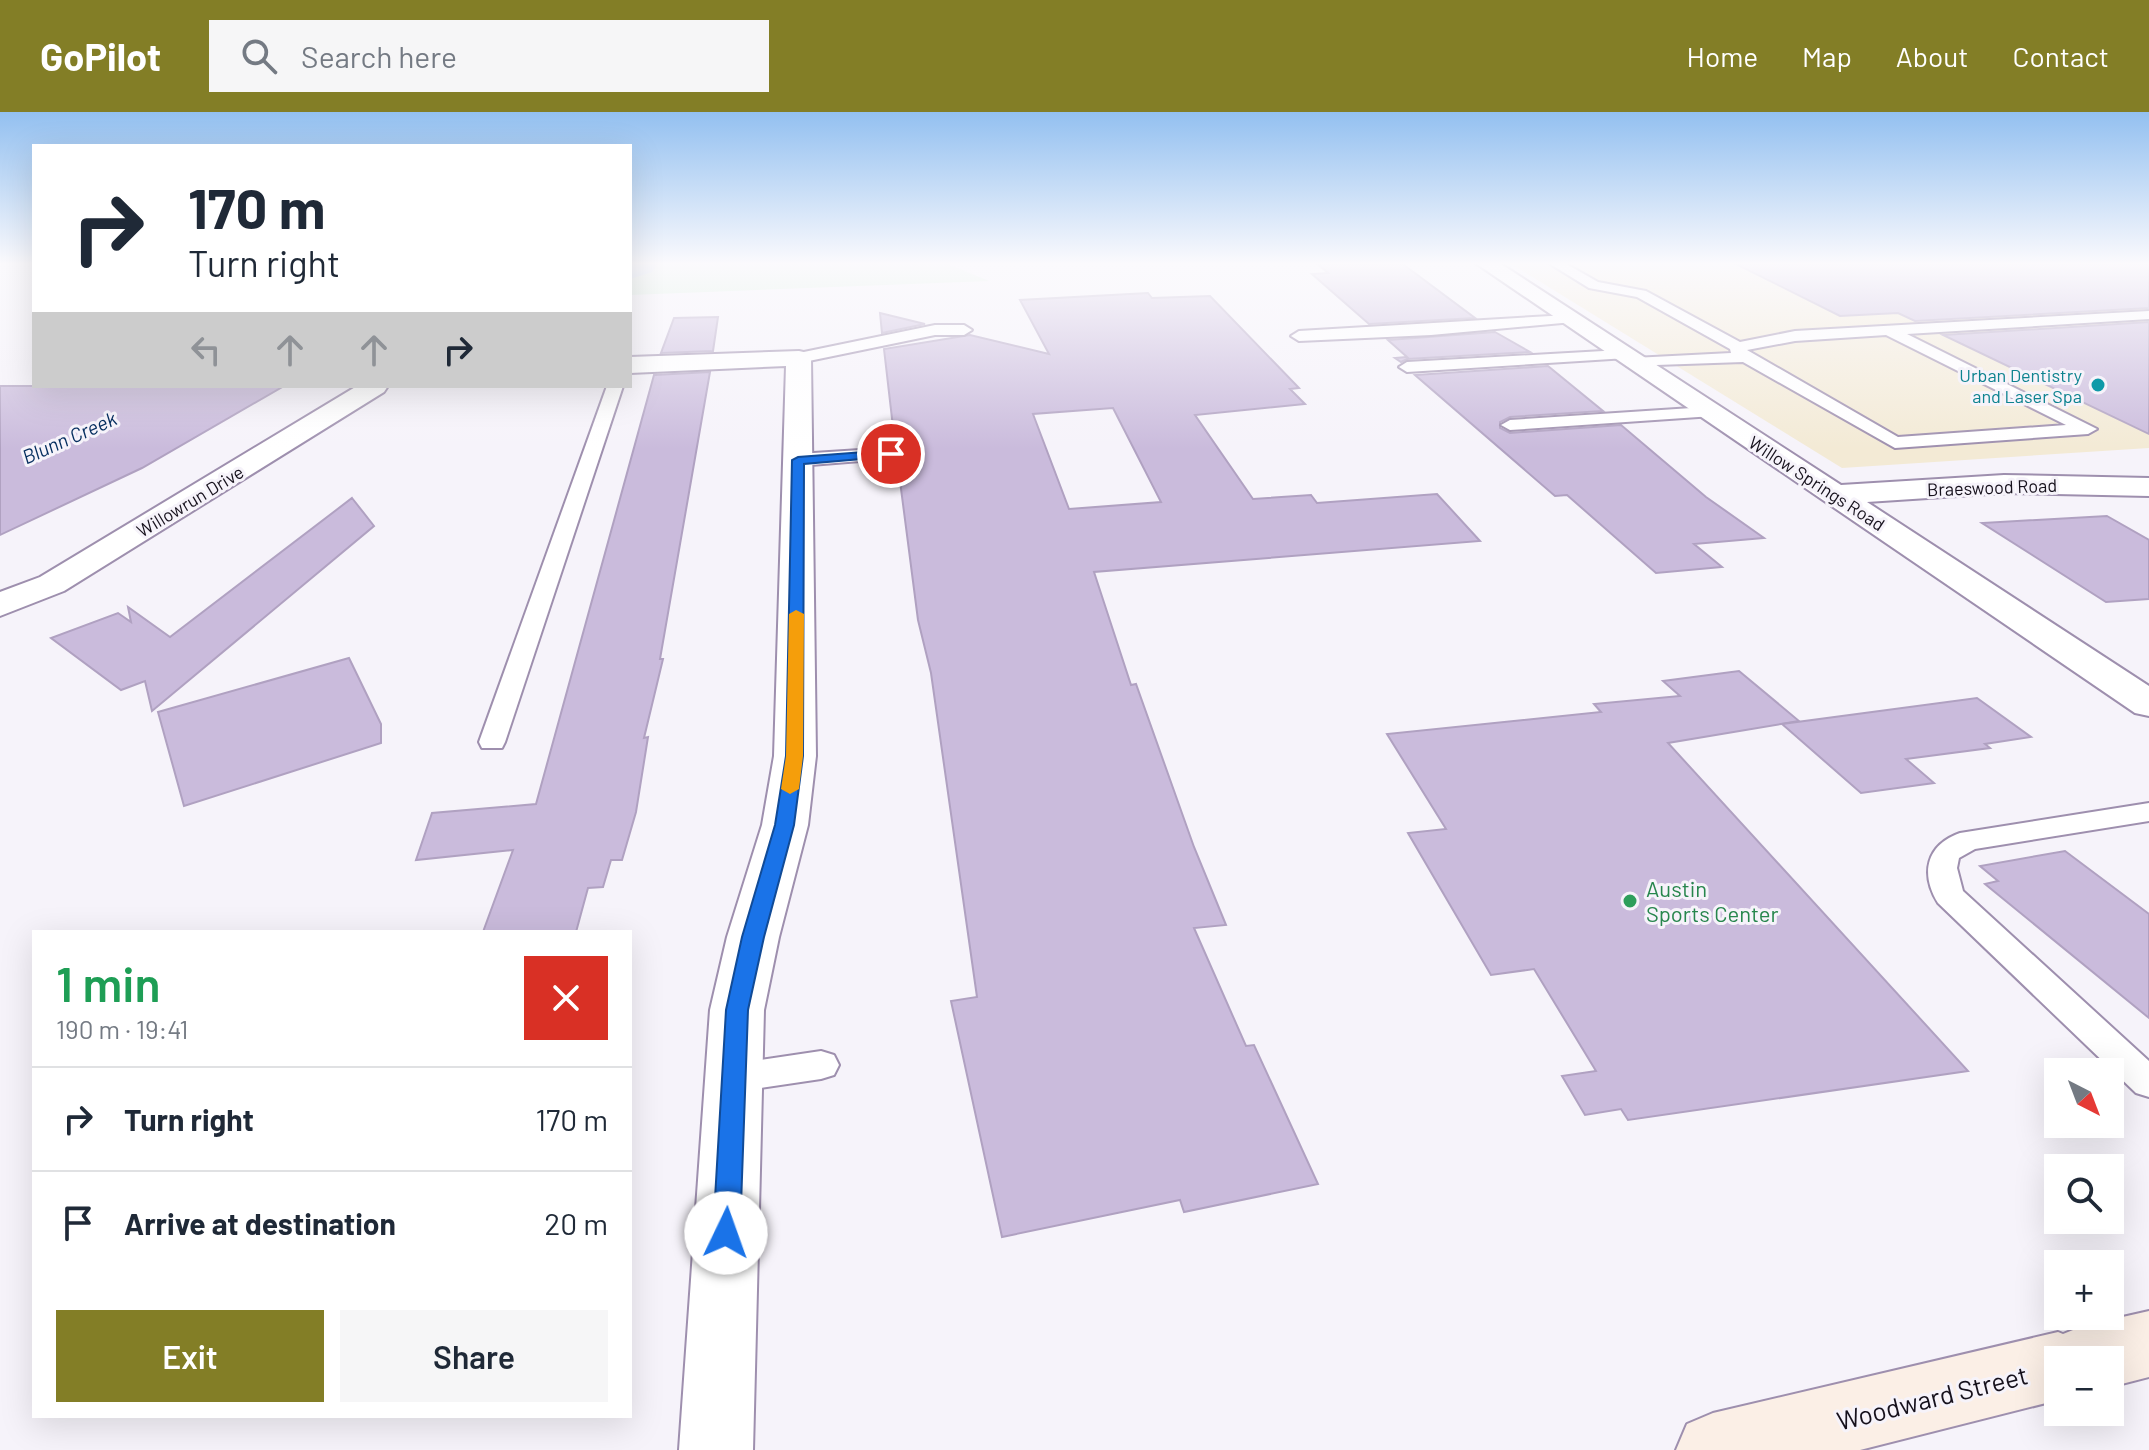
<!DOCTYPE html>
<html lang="en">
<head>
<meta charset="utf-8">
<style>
	:root { --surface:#fff; --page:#f6f6f7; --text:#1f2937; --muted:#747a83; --line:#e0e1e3; --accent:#837e26 }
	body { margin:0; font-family:Barlow,sans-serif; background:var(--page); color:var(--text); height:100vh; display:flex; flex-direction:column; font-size:30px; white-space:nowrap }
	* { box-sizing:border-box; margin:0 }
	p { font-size:26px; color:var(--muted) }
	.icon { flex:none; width:44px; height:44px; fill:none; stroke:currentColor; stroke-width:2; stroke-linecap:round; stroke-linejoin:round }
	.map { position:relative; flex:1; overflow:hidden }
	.side { position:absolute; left:32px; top:818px; width:600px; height:488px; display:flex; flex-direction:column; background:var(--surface); border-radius:0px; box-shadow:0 8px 32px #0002 }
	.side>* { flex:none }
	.top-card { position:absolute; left:32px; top:32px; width:600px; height:244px; border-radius:0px; box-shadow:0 8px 32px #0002; background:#fff; color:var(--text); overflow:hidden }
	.needle { width:52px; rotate:138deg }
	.controls { position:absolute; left:2044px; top:946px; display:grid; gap:16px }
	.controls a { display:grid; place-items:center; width:80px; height:80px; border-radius:0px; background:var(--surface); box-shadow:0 8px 32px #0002; font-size:40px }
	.pin { position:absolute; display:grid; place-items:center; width:68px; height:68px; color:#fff; margin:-34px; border:4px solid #fff; border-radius:50%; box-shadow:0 2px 8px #0007 }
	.me { position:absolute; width:88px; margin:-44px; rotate:3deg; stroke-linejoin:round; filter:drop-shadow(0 0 6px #0008) }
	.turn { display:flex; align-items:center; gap:28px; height:168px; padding:0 24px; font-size:36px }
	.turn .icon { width:104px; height:104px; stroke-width:2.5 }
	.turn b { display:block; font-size:56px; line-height:68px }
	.lanes { display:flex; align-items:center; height:76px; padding:0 24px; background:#0003; justify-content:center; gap:40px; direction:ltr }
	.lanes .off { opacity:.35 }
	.round { display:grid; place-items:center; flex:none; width:84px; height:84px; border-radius:0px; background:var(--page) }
	.headline { display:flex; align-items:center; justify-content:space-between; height:136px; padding:0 24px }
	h1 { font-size:48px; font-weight:600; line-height:60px; color:#1e9e55 }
	.button { display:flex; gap:16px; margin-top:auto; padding:16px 24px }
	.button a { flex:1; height:92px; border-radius:0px; background:var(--accent); color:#fff; font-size:32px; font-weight:600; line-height:92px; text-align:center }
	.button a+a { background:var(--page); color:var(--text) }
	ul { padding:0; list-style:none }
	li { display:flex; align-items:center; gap:24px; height:104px; padding:0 24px; border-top:2px solid var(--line) }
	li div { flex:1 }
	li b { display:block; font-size:30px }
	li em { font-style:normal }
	header { display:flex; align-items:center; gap:48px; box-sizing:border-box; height:112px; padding:0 40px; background:var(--accent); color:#fff }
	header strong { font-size:38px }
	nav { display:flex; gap:44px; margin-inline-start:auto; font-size:28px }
	.search { width:560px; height:72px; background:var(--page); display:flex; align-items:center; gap:20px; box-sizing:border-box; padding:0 28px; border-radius:0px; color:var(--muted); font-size:30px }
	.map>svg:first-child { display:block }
	.commercial { fill:#f3ead5 }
	.green { fill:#d3efd6 }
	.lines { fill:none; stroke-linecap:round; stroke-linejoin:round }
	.river { fill:#b3d2fc; fill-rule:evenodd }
	.building { fill:#cabbdc; stroke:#b0a1c1; stroke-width:2; fill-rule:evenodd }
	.lane-casing { stroke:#9e8fae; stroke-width:4 }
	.street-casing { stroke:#9e8fae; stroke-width:4 }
	.secondary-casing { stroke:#9e8fae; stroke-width:4 }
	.lane { fill:#fff; fill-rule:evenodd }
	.street { fill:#fff; fill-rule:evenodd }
	.secondary { fill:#fbefe6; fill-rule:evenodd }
	.route { fill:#1a73e8; stroke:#114b97; stroke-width:2 }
	.slow { fill:#f59e0b }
	.culture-dot { fill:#0f9aa8; stroke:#f6f3fa; stroke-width:3 }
	.leisure-dot { fill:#2e9e5b; stroke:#f6f3fa; stroke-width:3 }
	.labels { text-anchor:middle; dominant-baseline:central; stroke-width:6; stroke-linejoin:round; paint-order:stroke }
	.far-culture-label { font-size:18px; fill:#0d838f; stroke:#f6f3fa; text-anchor:end }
	.far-street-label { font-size:18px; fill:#16111c; stroke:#f6f3fa }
	.far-water-label { font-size:20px; font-style:italic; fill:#042d5e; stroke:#f6f3fa }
	.leisure-label { font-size:22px; fill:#27864d; stroke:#f6f3fa; text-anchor:start }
	.near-street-label { font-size:26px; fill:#16111c; stroke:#f6f3fa }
</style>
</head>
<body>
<header>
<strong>GoPilot</strong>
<div class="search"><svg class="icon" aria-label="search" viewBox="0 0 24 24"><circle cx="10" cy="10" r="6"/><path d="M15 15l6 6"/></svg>Search here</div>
<nav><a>Home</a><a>Map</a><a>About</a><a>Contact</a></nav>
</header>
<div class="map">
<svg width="2149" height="1338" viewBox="0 0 2149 1338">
	<rect width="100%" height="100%" fill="#f6f3fa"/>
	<polygon class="commercial" points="1508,150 2149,150 2149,336 1842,356"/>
	<polygon class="green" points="630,150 943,150 989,169 630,183"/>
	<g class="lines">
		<polygon class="river" points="630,150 659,150 652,160 630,167"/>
	</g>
	<g class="building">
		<polygon points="1315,150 1400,150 1475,206 1369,212 1312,162 1328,161"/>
		<polygon points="1732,150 2149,150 2149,196 1915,209 1898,201 1840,204"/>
		<path d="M1148,181l4,5 58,-2 89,92 -9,1 15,15 -110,11 58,84 58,-4 6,8 120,-9 43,47 -386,31 37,113 5,-1 58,163 32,78 -32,3 52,118 8,-1 64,139 -134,28 -4,-12 -178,37 -51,-236 26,-4 -46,-324 -13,-53 -18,-139h6l-5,-22 2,-6 -5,-6 -5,-20 -9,-78 86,-14 79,19 -29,-54zM1113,296l48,94 -92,7 -36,-95z"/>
		<polygon points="880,201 925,212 882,221"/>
		<polygon points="718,205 713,239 661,241 674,206"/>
		<polygon points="2149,210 2149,322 1943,223"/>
		<polygon points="1495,220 1530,240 1407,247 1401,250 1395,246 1407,245 1388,228"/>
		<polygon points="1548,254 1603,299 1510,305 1500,310 1500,316 1510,321 1621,313 1706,385 1764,426 1694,432 1722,455 1656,461 1567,383 1555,384 1415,263"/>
		<polygon points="710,260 660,547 663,547 644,626 648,625 636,700 622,748 611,748 603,775 588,776 576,820 483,820 513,738 416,748 432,701 536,692 654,263"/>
		<polygon points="0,274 284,274 142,356 0,423"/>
		<polygon points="352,386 374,414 152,599 145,569 121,578 51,526 118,501 131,510 128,495 170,525"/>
		<polygon points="2107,404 2149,428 2149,487 2106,490 1982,411"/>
		<polygon points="349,546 381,612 381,631 184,694 158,600"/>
		<polygon points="1739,559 1799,609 1668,631 1968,959 1628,1008 1621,997 1585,1003 1562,964 1596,959 1534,857 1491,863 1408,721 1446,717 1387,622 1601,600 1594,592 1680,584 1663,569"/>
		<polygon points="1977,586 2031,625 1985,632 1990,636 1906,647 1934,671 1861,681 1782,612"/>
		<polygon points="2065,739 2149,802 2149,906 1985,772 1998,769 1980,754"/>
	</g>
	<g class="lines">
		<defs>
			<g id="lane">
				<path d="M1547,150h16l35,20 48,9 94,51 55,-11 354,-20v8l-242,15 190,95 -9,5 -193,14 -152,-86 -116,4 -2,-3 8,-5 98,-5 -1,-4 -93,-52 -48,-9zM1886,223l180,90 -168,12 -151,-87 48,-9z"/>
				<polygon points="1568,203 1575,207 1573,210 1431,223 1299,229 1291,224 1299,219"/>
				<polygon points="935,213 964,213 972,218 964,223 935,223 799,251 791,246 799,241"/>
				<polygon points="1621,238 1627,240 1627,246 1407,260 1399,255 1407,250"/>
				<polygon points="607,274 623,274 505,630 502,636 482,636 479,630"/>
				<polygon points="1707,295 1716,300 1713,304 1510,318 1501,313 1510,308"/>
				<polygon points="891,336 898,338 900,342 898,346 798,354 789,348 798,342"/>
				<path d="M2149,691v18l-174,28 -16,9 -2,10 6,23 186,170v36l-13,-4 -198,-190c-18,-29 -12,-58 22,-70z"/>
				<polygon points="821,939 834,943 839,953 834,963 821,967 734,980 721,976 716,966 721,956 734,952"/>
			</g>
			<g id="street">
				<polygon points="1474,150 1498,150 1841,373 2004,363 2149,366 2149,384 2004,381 1867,390 2149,574 2149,604 2135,601"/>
				<polygon points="799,239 808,241 811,246 816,644 808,713 779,825 764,898 753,1338 679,1338 710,898 727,825 762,713 774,644 786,254 630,261 630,245"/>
				<polygon points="357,274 388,274 384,280 64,479 0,504 0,480 40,465"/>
			</g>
			<polygon id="secondary" points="2149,1199 2149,1265 2110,1275 2110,1248 2058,1248 2058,1288 1860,1338 1676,1338 1687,1312 1713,1301 2058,1220 2063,1222 2083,1214"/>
		</defs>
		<use href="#lane" class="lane-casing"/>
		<use href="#street" class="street-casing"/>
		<use href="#secondary" class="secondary-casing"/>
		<use href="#lane" class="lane"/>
		<use href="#street" class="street"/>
		<use href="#secondary" class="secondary"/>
	</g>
	<linearGradient id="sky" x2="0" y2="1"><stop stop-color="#93c0f0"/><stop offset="0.45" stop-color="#fbfafd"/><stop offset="1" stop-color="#fbfafd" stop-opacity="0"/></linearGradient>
	<rect width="2149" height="337" fill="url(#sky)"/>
	<polygon class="route" points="891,338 897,342 896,344 804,352 803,644 794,713 764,825 748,898 740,1121 736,1129 726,1133 717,1129 713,1121 726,898 742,825 775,713 786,644 792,348 798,345"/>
	<polygon class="slow" points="796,498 804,502 803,644 799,677 790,682 781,677 786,644 789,502"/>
	<circle class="culture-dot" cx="2098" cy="273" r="8"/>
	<circle class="leisure-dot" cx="1630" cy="789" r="8"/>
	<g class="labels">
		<g class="far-culture-label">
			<text x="2082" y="263">Urban Dentistry<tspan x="2082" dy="21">and Laser Spa</tspan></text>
		</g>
		<g class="far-street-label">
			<text transform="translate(1817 371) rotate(33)">Willow Springs Road</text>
			<text transform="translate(1992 375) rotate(-2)">Braeswood Road</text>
			<text transform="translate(190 389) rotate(-31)">Willowrun Drive</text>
		</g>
		<g class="far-water-label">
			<text transform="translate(69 325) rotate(-24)">Blunn Creek</text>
		</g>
		<g class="leisure-label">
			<text x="1646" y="776">Austin<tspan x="1646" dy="25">Sports Center</tspan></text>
		</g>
		<g class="near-street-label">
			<text transform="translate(1932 1285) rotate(-14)">Woodward Street</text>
		</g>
	</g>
</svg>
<div class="controls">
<a><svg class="needle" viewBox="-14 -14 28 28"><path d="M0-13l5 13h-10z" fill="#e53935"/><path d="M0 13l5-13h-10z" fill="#747a83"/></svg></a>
<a><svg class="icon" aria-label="search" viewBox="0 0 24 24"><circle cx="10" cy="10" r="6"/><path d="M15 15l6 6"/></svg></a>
<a>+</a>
<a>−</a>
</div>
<div class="pin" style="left:891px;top:342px;background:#d93025"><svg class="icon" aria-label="arrive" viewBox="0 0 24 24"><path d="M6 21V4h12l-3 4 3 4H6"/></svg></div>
<svg class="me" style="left:726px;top:1121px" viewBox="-20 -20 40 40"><circle r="19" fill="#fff"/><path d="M0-13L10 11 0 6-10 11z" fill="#1a73e8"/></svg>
<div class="top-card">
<div class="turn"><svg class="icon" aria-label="right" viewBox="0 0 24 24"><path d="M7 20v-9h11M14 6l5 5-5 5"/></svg><div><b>170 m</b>Turn right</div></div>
<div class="lanes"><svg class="icon off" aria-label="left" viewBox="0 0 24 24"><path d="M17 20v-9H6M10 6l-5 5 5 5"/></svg><svg class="icon off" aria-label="ahead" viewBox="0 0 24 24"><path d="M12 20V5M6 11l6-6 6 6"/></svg><svg class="icon off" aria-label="ahead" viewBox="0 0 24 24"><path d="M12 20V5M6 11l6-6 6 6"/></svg><svg class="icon" aria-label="right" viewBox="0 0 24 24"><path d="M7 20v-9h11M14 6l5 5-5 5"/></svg></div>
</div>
<section class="side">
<div class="headline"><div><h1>1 min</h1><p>190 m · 19:41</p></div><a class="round" style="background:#d93025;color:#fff"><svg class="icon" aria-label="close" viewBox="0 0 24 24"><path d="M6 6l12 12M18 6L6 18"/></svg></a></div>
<ul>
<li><svg class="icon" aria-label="right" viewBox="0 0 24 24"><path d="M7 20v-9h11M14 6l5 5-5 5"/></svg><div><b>Turn right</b></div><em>170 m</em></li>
<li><svg class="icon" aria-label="arrive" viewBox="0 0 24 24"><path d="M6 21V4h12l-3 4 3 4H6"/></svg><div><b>Arrive at destination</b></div><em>20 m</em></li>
</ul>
<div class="button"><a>Exit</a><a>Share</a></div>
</section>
</div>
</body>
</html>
